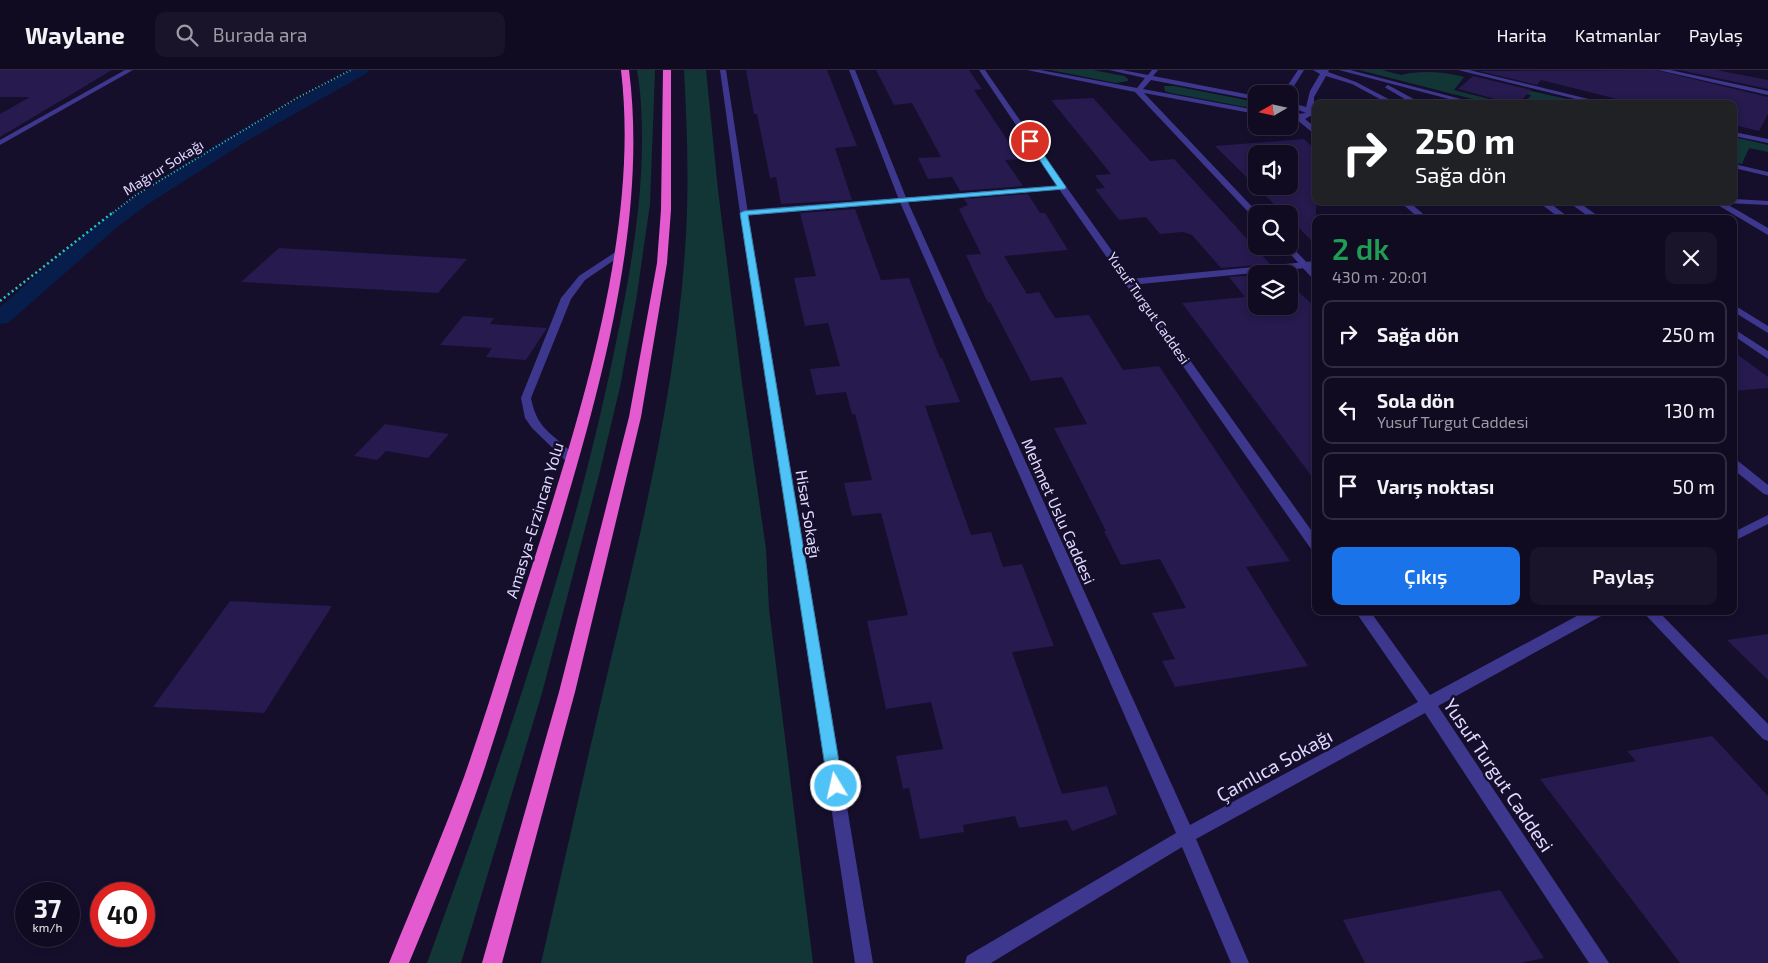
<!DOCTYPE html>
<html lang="tr">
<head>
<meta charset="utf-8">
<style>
	:root { --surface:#100b21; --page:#19142a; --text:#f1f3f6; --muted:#9c9ba5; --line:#302b3f; --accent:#1a73e8 }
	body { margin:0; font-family:"Exo 2",sans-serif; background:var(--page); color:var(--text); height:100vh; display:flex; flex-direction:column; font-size:19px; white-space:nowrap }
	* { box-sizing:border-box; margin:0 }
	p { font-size:16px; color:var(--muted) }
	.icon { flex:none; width:28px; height:28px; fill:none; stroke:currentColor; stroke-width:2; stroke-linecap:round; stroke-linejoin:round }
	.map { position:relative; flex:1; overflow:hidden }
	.panel { position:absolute; left:1312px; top:145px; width:425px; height:400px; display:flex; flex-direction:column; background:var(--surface); border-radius:10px; box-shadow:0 2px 8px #0003,0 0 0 1px var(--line) }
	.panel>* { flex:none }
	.banner { position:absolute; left:1312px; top:30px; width:425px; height:105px; border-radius:10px; box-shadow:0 2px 8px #0003,0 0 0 1px var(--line); background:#202124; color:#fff; overflow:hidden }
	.needle { width:32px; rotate:261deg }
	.buttons { position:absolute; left:1248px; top:15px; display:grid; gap:10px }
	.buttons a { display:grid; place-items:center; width:50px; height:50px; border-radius:10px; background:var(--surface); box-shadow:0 2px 8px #0003,0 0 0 1px var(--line); font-size:25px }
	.speed { position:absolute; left:15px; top:812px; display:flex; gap:10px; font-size:25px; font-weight:700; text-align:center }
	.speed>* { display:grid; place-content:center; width:65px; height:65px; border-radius:50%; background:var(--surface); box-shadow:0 2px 8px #0003,0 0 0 1px var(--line); line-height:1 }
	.speed small { font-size:12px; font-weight:400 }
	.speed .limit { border:8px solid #d22; background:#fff; color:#111 }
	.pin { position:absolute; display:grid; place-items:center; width:42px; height:42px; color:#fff; margin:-21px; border:2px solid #fff; border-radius:50%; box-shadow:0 1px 5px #0007 }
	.me { position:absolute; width:55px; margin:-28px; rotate:351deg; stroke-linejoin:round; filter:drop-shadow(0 0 4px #0008) }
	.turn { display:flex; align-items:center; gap:18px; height:105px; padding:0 20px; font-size:22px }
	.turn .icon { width:65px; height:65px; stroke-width:2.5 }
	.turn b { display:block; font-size:35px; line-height:42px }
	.round { display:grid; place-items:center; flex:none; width:52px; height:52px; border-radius:10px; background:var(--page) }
	.summary { display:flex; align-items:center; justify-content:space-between; height:85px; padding:0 20px }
	h1 { font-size:30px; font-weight:600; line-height:38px; color:#1e9e55 }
	.cta { display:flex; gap:10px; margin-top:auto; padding:10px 20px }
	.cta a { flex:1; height:58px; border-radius:10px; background:var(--accent); color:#fff; font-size:20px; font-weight:600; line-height:58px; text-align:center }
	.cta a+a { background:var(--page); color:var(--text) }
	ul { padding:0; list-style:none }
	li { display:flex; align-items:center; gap:15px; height:68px; margin:0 10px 8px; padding:0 10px; border:2px solid var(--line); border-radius:10px }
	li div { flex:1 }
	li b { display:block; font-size:19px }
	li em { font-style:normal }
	header { display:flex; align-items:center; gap:30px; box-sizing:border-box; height:70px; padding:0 25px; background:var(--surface); border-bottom:1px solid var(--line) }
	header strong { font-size:24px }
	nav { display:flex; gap:28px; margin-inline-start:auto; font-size:18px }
	.search { width:350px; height:45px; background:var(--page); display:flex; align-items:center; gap:12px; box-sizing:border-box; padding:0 18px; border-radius:10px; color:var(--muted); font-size:19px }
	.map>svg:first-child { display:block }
	.green { fill:#123636 }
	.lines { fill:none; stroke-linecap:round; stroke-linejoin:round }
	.canal { fill:#071e4d; fill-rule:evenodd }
	.building { fill:#261a4e; fill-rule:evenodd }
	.path-far1 { stroke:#27c6c2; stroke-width:2; stroke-dasharray:1 2.5; stroke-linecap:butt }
	.path { stroke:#27c6c2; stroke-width:2.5; stroke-dasharray:2 3; stroke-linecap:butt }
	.service { fill:#3e378e; fill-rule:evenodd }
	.minor { fill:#3e378e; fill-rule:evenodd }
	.tertiary { fill:#3e378e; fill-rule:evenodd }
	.trunk { fill:#e45bd0; fill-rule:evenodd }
	.route { fill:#4fc3f7; stroke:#337fa1 }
	.labels { text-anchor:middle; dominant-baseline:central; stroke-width:5; stroke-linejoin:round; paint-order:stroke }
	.far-street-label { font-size:14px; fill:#e0daff; stroke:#150f2c }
	.street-label { font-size:16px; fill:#e0daff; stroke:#150f2c }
	.near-street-label { font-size:19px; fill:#e0daff; stroke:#150f2c }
</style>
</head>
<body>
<header>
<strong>Waylane</strong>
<div class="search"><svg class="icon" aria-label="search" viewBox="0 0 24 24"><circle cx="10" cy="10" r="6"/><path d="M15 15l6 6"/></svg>Burada ara</div>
<nav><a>Harita</a><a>Katmanlar</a><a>Paylaş</a></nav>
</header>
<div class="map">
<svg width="1768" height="893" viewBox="0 0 1768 893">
	<rect width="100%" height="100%" fill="#150f2c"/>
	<g class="green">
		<path d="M637,0h18l-5,134 -14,97 -16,86 -21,88 -57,218 -81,270h-34c76,-207 148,-414 191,-630 13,-65 24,-128 24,-194 0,-22 -1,-47 -5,-69z"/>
		<path d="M684,0h22l12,120 24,193 24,166 3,60 44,354h-272c26,-113 51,-226 78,-338 30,-127 60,-260 67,-391 3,-55 1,-109 -2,-164z"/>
		<polygon points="1050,0 1093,0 1124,6 1128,9 1128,11 1116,13"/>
		<path d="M1359,0h23l19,5c20,-5 42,-3 63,2l-10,13 55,14h-17z"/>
		<polygon points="1491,12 1576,31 1576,34 1524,34 1531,25 1488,15"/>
		<polygon points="1164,16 1174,16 1256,32 1256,39 1171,23 1165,21"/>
		<polygon points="1734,67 1768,75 1768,82 1749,78 1742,94 1734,92"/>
	</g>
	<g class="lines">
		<path class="canal" d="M352,0h17l-2,3 -117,66 -105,67 -30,23 -107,94 -8,1v-17c43,-37 85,-76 132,-108 70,-48 145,-88 220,-129z"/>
	</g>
	<g class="building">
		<polygon points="0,0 112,0 0,67 0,44 30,27 0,27"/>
		<polygon points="746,0 827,0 857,76 835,78 852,130 781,134 776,107 770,108 757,44 754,44"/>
		<polygon points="876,0 969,0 982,19 974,20 1020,89 1005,90 1023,116 960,121 952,107 928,109 918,88 941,87 912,33 894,35"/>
		<polygon points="1656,0 1768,27 1768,44 1759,61 1734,55 1734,34 1637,34 1541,10 1537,15 1479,1"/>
		<polygon points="1679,0 1716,0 1768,10 1768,19"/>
		<polygon points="1473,6 1531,20 1518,34 1514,34 1458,19"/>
		<polygon points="1093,28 1150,91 1174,89 1270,194 1221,198 1192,165 1183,162 1160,164 1146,147 1119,150 1095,119 1105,118 1095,105 1111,104 1051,30"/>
		<path d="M1304,69l12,11v95l-27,-27v-4h-5l-69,-68zM1256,84h33v32h-33z"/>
		<polygon points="1028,124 1040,143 1045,143 1068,180 1004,186 1027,224 1039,222 1055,248 1089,245 1123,300 1159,296 1290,491 1246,497 1308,596 1175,617 1162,591 1175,589 1152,543 1186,538 1160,489 1121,495 1104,461 1106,461 1054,358 1087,354 1062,307 1031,311 990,232 988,233 966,185 981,184 959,139 968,135 964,129"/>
		<polygon points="855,139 881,210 909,208 940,288 942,288 960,332 925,336 971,465 991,462 1003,497 1022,494 1054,576 1012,582 1062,724 1107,716 1117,744 1072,761 1067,750 1019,758 1015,746 963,755 964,762 920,769 909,718 903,719 896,686 943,679 931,632 886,639 867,551 908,545 881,443 852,446 844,413 872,410 855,344 852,344 846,322 816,325 810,299 840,296 828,253 805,256 794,208 816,206 800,143"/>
		<polygon points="279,178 467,189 438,223 241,212"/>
		<polygon points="1256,205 1256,236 1289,236 1289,213 1316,238 1316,412 1182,233 1245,227 1229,207"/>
		<polygon points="463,246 494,248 490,254 547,258 526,290 486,287 492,278 440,275"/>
		<polygon points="1734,282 1768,307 1768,318 1734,321"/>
		<polygon points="385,354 449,364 428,388 386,381 377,390 354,386"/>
		<polygon points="230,531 332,536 264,643 153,637"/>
		<polygon points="1768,564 1768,610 1727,570"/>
		<polygon points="1712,666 1768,726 1768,893 1680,893 1540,709 1636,691 1627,681"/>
		<polygon points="1500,820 1544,888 1521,893 1365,893 1343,850"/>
	</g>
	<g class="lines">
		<polyline class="path-far1" points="110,145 136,125 297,28 351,0"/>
		<polyline class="path" points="0,231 112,143"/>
		<path class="service" d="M620,179l3,1v4l-38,26 -14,19 -40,99c7,37 27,36 46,61l-6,4 -4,-1 -35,-34 -7,-10 -4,-20 40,-100 18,-22z"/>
		<g class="minor">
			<polygon points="1458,0 1469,0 1609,34 1596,34"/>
			<polygon points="1658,0 1670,0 1768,21 1768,25"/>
			<polygon points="1734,62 1768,69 1768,73 1734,66"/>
			<polygon points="1062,115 1065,115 1065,119 744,146 740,143 744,140"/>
			<polygon points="1734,129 1768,131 1768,135 1725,133 1768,158 1768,165 1711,131 1734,131"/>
			<polygon points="1316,191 1316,197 1130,215 1125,212 1130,209"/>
		</g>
		<g class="tertiary">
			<polygon points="125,0 133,0 0,75 0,70"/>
			<polygon points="720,0 726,0 748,143 873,893 855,893 740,143"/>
			<polygon points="849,0 855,0 907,130 1190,755 1418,632 1355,541 1370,541 1430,625 1586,541 1605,541 1603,545 1438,636 1609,893 1589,893 1425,643 1196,769 1249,893 1231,893 1182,777 991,893 965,893 967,886 1176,763 899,130"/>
			<polygon points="979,0 985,0 1065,115 1316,467 1316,481 1311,479 1059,119"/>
			<polygon points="1027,0 1040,0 1137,18 1145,8 1109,0 1122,0 1148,5 1152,0 1158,0 1153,6 1256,26 1256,30 1151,10 1143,19 1256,40 1256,44 1144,23 1259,144 1256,144 1256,147 1253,147 1135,22"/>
			<polygon points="1298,0 1304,0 1289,24 1282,24"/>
			<polygon points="1313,0 1329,0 1328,2 1356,12 1398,34 1389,34 1352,14 1326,6 1314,27 1314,44 1305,49 1316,58 1316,63 1313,63 1296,49 1289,49 1289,45 1306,43 1289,36 1289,32 1306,37 1310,21 1320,4"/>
			<polygon points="1339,0 1350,0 1480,34 1468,34"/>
			<polygon points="1388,15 1421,33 1422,34 1413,34 1386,18 1385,17"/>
			<polygon points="1734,94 1768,102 1768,106 1734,98"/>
			<polygon points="1399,131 1408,131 1429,149 1420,149"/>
			<polygon points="1537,131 1547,131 1571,149 1561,149"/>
			<polygon points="1567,131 1577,131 1602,149 1592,149"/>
			<polygon points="1289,174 1316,202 1316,210 1313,209 1283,176 1289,176"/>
			<polygon points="1734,235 1768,256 1768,263 1734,242"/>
			<polygon points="1734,259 1768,281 1768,289 1734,266"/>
			<polygon points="1734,390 1738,391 1768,415 1768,425 1764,424 1734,400"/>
			<polygon points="1768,445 1768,454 1734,471 1734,462"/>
			<polygon points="1642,541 1658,541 1768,654 1768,671 1763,669"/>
		</g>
		<g class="trunk">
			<path d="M621,0h8c21,163 -38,351 -85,506 -21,67 -40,134 -62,200 -22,64 -47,125 -73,187h-20c25,-62 52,-123 75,-186 25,-71 46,-143 69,-214 48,-150 107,-334 88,-493z"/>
			<polygon points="663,0 671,0 671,140 667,193 641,347 575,622 502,893 482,893 559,622 629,347 657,193 661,140"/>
		</g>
	</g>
	<polygon class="route" points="1028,69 1033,69 1066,117 1065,119 748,145 843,716 841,720 836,722 831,720 828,716 740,143 744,141 1057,116 1027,71"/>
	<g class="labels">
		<g class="far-street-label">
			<text transform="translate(163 97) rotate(-32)">Mağrur Sokağı</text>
			<text transform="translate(1149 238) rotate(55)">Yusuf Turgut Caddesi</text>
		</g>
		<g class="street-label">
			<text transform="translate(1059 441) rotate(66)">Mehmet Uslu Caddesi</text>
			<text transform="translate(809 444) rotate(81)">Hisar Sokağı</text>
			<text transform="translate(534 450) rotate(-73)">Amasya-Erzincan Yolu</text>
		</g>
		<g class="near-street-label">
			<text transform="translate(1274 695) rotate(-29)">Çamlıca Sokağı</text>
			<text transform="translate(1499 705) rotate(56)">Yusuf Turgut Caddesi</text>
		</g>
	</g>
</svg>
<div class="buttons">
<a><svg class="needle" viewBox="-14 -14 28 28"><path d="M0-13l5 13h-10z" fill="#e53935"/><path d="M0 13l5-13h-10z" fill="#9c9ba5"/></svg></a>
<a><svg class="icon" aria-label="sound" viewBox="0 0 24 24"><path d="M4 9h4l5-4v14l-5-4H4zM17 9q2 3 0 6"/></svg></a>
<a><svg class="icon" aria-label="search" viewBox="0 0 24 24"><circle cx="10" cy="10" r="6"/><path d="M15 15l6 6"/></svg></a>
<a><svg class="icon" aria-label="layers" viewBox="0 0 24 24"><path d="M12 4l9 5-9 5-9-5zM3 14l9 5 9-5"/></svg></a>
</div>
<div class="speed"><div>37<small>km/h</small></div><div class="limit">40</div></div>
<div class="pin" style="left:1030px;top:71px;background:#d93025"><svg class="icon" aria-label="arrive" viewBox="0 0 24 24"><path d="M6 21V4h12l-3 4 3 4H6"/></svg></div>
<svg class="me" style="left:836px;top:716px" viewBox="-20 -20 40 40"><circle r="17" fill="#4fc3f7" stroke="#fff" stroke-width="3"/><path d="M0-11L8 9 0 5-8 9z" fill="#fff"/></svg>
<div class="banner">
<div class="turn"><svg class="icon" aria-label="right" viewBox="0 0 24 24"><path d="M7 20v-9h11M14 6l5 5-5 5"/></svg><div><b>250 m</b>Sağa dön</div></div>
</div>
<section class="panel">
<div class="summary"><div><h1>2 dk</h1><p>430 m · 20:01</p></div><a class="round"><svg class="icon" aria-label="close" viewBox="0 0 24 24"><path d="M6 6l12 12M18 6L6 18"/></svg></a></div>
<ul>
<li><svg class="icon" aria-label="right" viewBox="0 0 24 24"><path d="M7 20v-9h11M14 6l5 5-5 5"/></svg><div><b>Sağa dön</b></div><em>250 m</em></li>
<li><svg class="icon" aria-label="left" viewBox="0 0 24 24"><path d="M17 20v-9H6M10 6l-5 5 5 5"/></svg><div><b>Sola dön</b><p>Yusuf Turgut Caddesi</p></div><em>130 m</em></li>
<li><svg class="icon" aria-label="arrive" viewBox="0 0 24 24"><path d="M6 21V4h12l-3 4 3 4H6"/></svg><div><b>Varış noktası</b></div><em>50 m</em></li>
</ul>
<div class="cta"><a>Çıkış</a><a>Paylaş</a></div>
</section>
</div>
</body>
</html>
